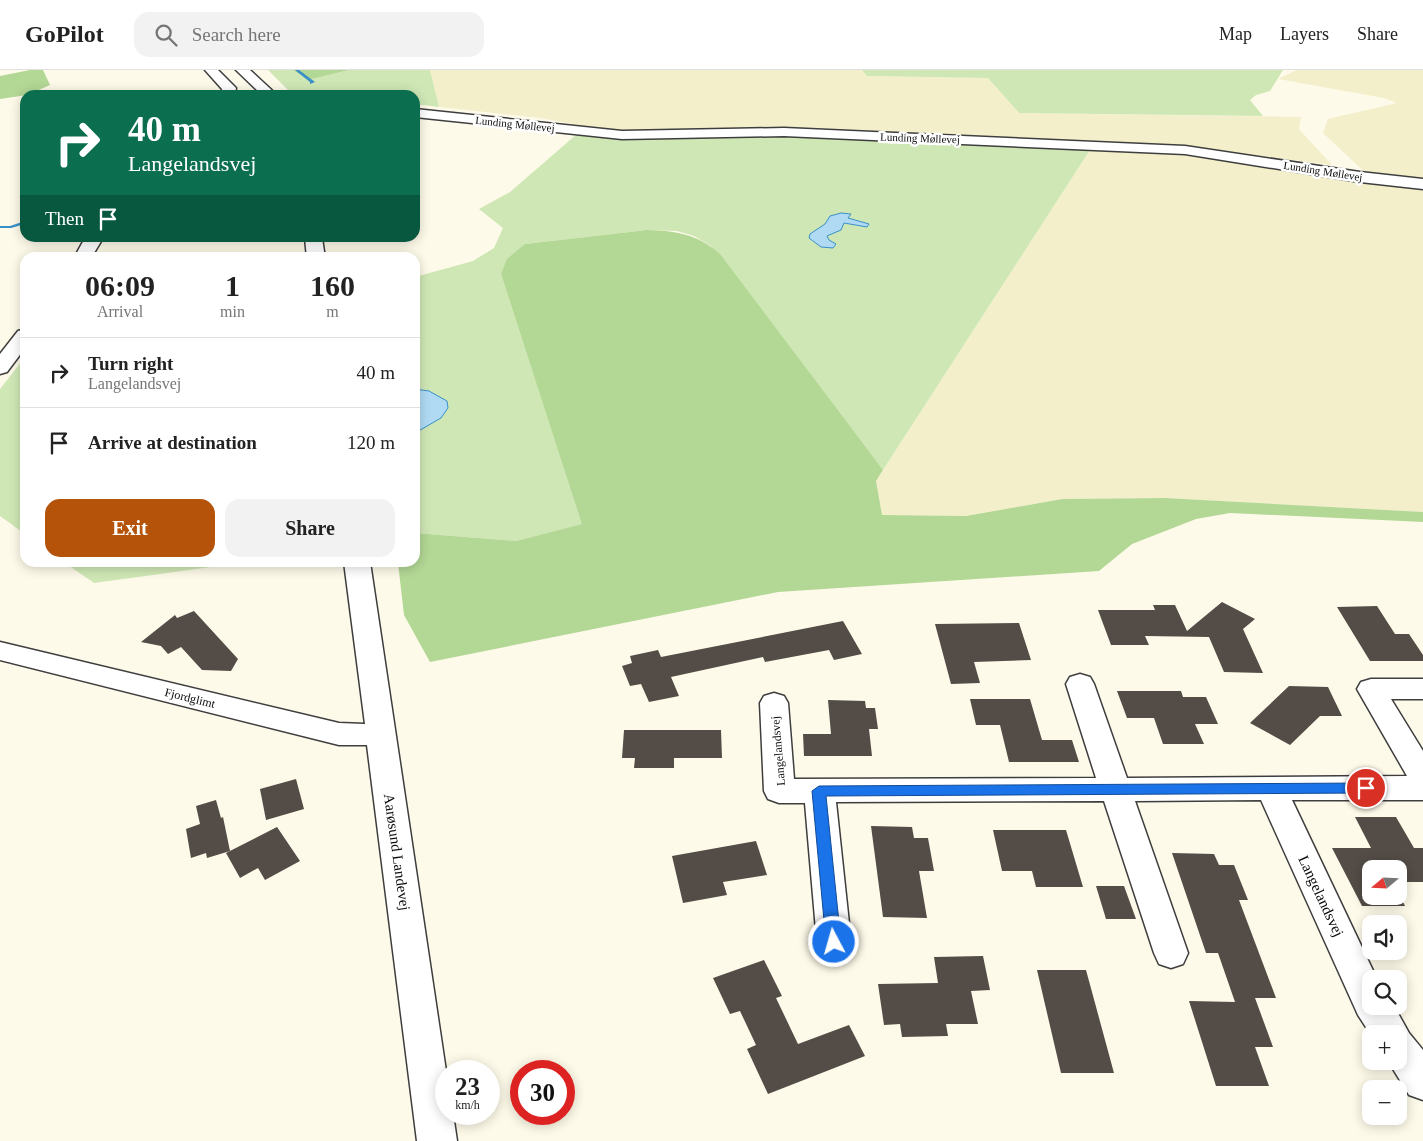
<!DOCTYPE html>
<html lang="en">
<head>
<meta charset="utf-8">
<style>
	:root { --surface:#fff; --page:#f2f2f2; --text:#222; --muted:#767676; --line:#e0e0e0; --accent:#b45309 }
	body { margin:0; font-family:"Times New Roman",serif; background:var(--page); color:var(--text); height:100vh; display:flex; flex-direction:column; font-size:19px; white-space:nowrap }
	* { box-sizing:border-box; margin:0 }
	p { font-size:16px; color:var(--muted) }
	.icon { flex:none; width:28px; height:28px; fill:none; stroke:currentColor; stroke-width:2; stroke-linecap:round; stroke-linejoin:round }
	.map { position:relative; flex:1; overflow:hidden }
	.details { position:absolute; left:20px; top:182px; width:400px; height:315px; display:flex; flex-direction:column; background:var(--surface); border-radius:15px; box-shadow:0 2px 12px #0003 }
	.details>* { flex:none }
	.top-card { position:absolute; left:20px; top:20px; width:400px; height:152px; border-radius:15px; box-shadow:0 2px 12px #0003; background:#0b6e4f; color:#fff; overflow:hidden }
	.needle { width:32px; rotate:251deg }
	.fabs { position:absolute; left:1362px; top:790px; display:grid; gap:10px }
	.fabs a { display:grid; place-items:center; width:45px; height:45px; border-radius:10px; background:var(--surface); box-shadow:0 2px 12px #0003; font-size:25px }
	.speed { position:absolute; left:435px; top:990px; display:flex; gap:10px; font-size:25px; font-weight:700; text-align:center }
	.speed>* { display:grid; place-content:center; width:65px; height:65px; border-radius:50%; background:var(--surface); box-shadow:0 2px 12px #0003; line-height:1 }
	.speed small { font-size:12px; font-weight:400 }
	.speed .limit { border:8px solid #d22; background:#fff; color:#111 }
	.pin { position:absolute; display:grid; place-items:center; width:42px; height:42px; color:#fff; margin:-21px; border:2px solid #fff; border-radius:50%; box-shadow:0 1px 5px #0007 }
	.me { position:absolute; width:55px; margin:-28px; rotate:354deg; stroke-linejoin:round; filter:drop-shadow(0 0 4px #0008) }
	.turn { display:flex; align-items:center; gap:18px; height:105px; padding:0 25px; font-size:22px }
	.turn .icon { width:65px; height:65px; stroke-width:2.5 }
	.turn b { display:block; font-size:35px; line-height:42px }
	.then { display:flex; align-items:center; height:48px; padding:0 25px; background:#0003; gap:10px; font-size:19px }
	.eta { display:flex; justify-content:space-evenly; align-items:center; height:85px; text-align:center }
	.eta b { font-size:30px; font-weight:700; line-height:35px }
	.button { display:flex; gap:10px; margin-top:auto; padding:10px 25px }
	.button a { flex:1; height:58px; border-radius:15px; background:var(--accent); color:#fff; font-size:20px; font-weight:700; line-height:58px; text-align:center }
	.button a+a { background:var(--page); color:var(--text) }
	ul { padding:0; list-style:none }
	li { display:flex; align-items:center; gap:15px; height:70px; padding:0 25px; border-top:1px solid var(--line) }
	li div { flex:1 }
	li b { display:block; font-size:19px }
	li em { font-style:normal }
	header { display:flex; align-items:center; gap:30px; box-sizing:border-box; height:70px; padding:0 25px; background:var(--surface); border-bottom:1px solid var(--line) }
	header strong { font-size:24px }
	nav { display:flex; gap:28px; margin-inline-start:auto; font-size:18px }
	.search { width:350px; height:45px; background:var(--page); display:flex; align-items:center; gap:12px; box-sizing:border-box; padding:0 18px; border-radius:15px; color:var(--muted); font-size:19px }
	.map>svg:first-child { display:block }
	.farmland { fill:#f3efcb }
	.green { fill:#cfe7b5 }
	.forest { fill:#b3d795 }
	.water { fill:#b0daf4; stroke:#3990c8 }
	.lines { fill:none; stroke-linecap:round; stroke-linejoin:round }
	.stream { fill:#3990c8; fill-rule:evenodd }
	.building { fill:#534c47 }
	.minor-casing { stroke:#3e3e3e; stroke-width:3 }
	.minor { fill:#fff; fill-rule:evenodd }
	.route { fill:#1a73e8; stroke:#114b97 }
	.labels { text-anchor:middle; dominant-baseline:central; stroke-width:5; stroke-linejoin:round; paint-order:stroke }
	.far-street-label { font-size:11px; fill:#0b0b0b; stroke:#fff }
	.street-label { font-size:12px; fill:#0b0b0b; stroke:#fff }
	.near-street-label { font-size:15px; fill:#0b0b0b; stroke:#fff }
</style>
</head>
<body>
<header>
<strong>GoPilot</strong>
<div class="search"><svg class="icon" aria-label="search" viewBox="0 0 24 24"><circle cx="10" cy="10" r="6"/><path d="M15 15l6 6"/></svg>Search here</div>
<nav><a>Map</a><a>Layers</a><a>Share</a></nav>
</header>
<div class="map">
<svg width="1423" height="1071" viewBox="0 0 1423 1071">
	<rect width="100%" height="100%" fill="#fefae9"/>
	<g class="farmland">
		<polygon points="430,0 862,0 867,6 988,8 1019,43 1301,47 1299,59 1332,95 1179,76 825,60 741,58 611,61 540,48 439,37"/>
		<polygon points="1297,0 1423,0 1423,110 1367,104 1323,63 1328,49 1397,33 1384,28 1278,9"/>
		<polygon points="1090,80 1186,84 1423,118 1423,442 1165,428 1062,429 966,446 882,445 876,411"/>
	</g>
	<g class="green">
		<polygon points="268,0 293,0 308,10 349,0 430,0 439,37 415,34 415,25 334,25 328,23 293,25"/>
		<polygon points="862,0 1283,0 1270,21 1256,25 1250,30 1263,46 1019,43 988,8 867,6"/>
		<polygon points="577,64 604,67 788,66 1090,80 883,400 711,176 694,166 677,161 647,160 525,174 501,204 583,454 516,471 415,463 415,363 441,348 437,326 429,321 415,319 415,207 473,191 494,178 503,158 479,139 510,122"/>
		<polygon points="25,287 25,464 0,446 0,319"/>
		<polygon points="65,493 240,493 94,513"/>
	</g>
	<g class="forest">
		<polygon points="30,0 43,0 50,15 27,25 0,29 0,6"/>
		<polygon points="293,0 349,0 308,10"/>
		<path d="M647,160c29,1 51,4 73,24l163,216 -7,11 6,34 84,1 96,-17 103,-1 258,14v10l-193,-9 -34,6 -64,25 -33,27 -321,21 -348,70 -26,-47 -6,-52 17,-1v-29l101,8 66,-17 -81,-250 6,-15 18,-15z"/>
	</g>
	<g class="water">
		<polygon points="841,143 851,144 848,148 869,154 867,157 844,153 841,160 827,166 829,170 836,174 833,178 821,177 809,168 810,164 825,154 830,146"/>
		<polygon points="415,319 429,321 447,331 448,338 441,348 415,363"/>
	</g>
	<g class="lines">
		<g class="stream">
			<polygon points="295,0 299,0 315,12 310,14 310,12"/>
			<polygon points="223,23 224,25 210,25"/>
			<polygon points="25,151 25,154 11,158 0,158 0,156 10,156"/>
		</g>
	</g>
	<g class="building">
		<polygon points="1222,532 1255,549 1243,559 1263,603 1224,602 1209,567 1145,566 1149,575 1111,575 1098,540 1155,540 1153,535 1175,535 1187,561"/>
		<polygon points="1377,536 1395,564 1409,564 1423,585 1423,591 1370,591 1337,537"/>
		<polygon points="194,541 238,589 231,601 202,600 181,577 168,584 161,576 141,572 175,545 177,548"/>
		<polygon points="843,551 862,584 834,590 829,580 765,592 763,587 671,607 679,626 649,632 641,614 630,616 622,596 632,593 630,586 658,580 661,587"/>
		<polygon points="1019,553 1031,590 974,592 980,613 951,614 935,554"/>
		<polygon points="1289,616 1328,617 1342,646 1320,646 1290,675 1250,653"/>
		<polygon points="1117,621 1181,621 1183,627 1206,627 1218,654 1195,654 1204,674 1163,674 1154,648 1127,648"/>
		<polygon points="970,629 1030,629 1042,670 1072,670 1079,692 1009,692 1000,655 976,655"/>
		<polygon points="828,630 865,631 866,638 875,638 878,659 869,659 872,686 804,686 803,664 831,664"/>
		<polygon points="624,660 721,660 722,688 674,688 674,698 634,698 635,688 622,688"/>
		<polygon points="296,709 304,739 266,750 260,719"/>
		<polygon points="216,730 221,748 223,747 230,781 207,788 206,783 191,788 186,759 200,754 196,736"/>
		<polygon points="1355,747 1396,747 1414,778 1423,778 1423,812 1399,812 1399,799 1371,799 1371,826 1399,826 1399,824 1405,836 1362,836 1332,778 1371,778"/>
		<polygon points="871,756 912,757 914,768 928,768 934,801 919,801 927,848 883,847"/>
		<polygon points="277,757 300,791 265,810 258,798 240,808 226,783"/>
		<polygon points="993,760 1066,760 1083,817 1036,817 1032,801 1002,801"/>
		<polygon points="756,771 767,805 723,812 727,825 683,833 672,786"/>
		<polygon points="1172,783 1214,784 1219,795 1234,795 1248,830 1239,830 1276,928 1255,928 1273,977 1255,977 1269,1016 1216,1016 1189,931 1235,932 1218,883 1206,883"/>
		<polygon points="1096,816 1124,816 1136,849 1106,849"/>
		<polygon points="983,886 990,920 971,921 978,954 946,954 948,966 902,967 900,954 884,955 878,914 938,913 934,887"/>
		<polygon points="764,890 782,926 776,928 798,974 849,955 865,986 768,1024 747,979 756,975 740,941 730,944 713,908"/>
		<polygon points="1037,900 1086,900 1114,1003 1061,1003"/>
	</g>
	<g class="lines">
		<defs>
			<g id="minor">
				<polygon points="205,0 218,0 236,18 235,25 221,25 222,19"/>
				<polygon points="236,0 250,0 277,25 262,25"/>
				<polygon points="415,39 622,61 784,58 1185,76 1360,102 1423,109 1423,119 1360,112 1185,84 784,66 622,69 415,47"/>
				<polygon points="85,168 103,168 91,188 74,188"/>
				<polygon points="305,168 322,168 325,188 307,188"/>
				<polygon points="25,259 25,278 7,302 0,304 0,284 18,261"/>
				<polygon points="344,492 370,492 446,1001 446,1044 453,1044 457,1071 417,1071 367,675 339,675 0,590 0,572 339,653 365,654"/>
				<polygon points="1080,604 1090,607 1094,614 1127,708 1407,706 1357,619 1361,612 1371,609 1423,609 1423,629 1391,629 1423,681 1423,730 1292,730 1377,909 1371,909 1371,936 1394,936 1409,963 1423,980 1423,1030 1409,1025 1388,991 1399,991 1399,964 1371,965 1358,945 1261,730 1135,731 1188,883 1183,894 1171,898 1159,894 1154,883 1104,731 836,732 851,872 846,882 834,887 822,882 817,872 805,733 779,733 768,729 764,721 760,633 764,626 774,623 784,626 788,633 794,709 1096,708 1066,614 1070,607"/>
			</g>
		</defs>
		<use href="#minor" class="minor-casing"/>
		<use href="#minor" class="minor"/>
	</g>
	<polygon class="route" points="1366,713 1373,718 1366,723 826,726 841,872 839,876 834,878 828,876 826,872 812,721 819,716"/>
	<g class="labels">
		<g class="far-street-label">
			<text transform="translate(515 54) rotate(6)">Lunding Møllevej</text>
			<text transform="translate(920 68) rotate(2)">Lunding Møllevej</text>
			<text transform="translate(1323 101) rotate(9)">Lunding Møllevej</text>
		</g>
		<g class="street-label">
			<text transform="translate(190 628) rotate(14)">Fjordglimt</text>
			<text transform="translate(778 681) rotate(-95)">Langelandsvej</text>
		</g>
		<g class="near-street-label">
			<text transform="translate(397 782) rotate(82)">Aarøsund Landevej</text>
			<text transform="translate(1321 826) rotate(65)">Langelandsvej</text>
		</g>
	</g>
</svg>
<div class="fabs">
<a><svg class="needle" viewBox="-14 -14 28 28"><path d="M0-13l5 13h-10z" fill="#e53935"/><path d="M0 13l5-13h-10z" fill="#767676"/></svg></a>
<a><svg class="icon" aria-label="sound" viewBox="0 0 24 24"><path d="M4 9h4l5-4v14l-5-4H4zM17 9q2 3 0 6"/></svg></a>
<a><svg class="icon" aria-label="search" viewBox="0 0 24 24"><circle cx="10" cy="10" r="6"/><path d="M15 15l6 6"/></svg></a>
<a>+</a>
<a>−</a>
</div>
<div class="speed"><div>23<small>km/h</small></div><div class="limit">30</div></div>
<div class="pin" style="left:1366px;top:718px;background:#d93025"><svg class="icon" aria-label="arrive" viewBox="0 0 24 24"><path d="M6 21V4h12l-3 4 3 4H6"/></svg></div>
<svg class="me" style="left:834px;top:872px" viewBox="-20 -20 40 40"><circle r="17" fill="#1a73e8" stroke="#fff" stroke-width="3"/><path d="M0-11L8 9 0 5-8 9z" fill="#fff"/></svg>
<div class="top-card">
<div class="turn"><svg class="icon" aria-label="right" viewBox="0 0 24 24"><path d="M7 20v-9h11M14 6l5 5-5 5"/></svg><div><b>40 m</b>Langelandsvej</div></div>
<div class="then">Then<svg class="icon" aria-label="arrive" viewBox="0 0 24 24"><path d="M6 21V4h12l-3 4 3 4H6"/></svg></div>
</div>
<section class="details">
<div class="eta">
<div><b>06:09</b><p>Arrival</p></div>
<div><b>1</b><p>min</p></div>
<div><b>160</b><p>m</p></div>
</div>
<ul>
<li><svg class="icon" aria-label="right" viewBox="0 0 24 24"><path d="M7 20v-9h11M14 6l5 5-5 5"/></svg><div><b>Turn right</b><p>Langelandsvej</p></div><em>40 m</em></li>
<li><svg class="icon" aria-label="arrive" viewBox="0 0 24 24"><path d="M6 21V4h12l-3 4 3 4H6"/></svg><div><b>Arrive at destination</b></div><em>120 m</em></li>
</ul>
<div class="button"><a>Exit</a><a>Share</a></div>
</section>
</div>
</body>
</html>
